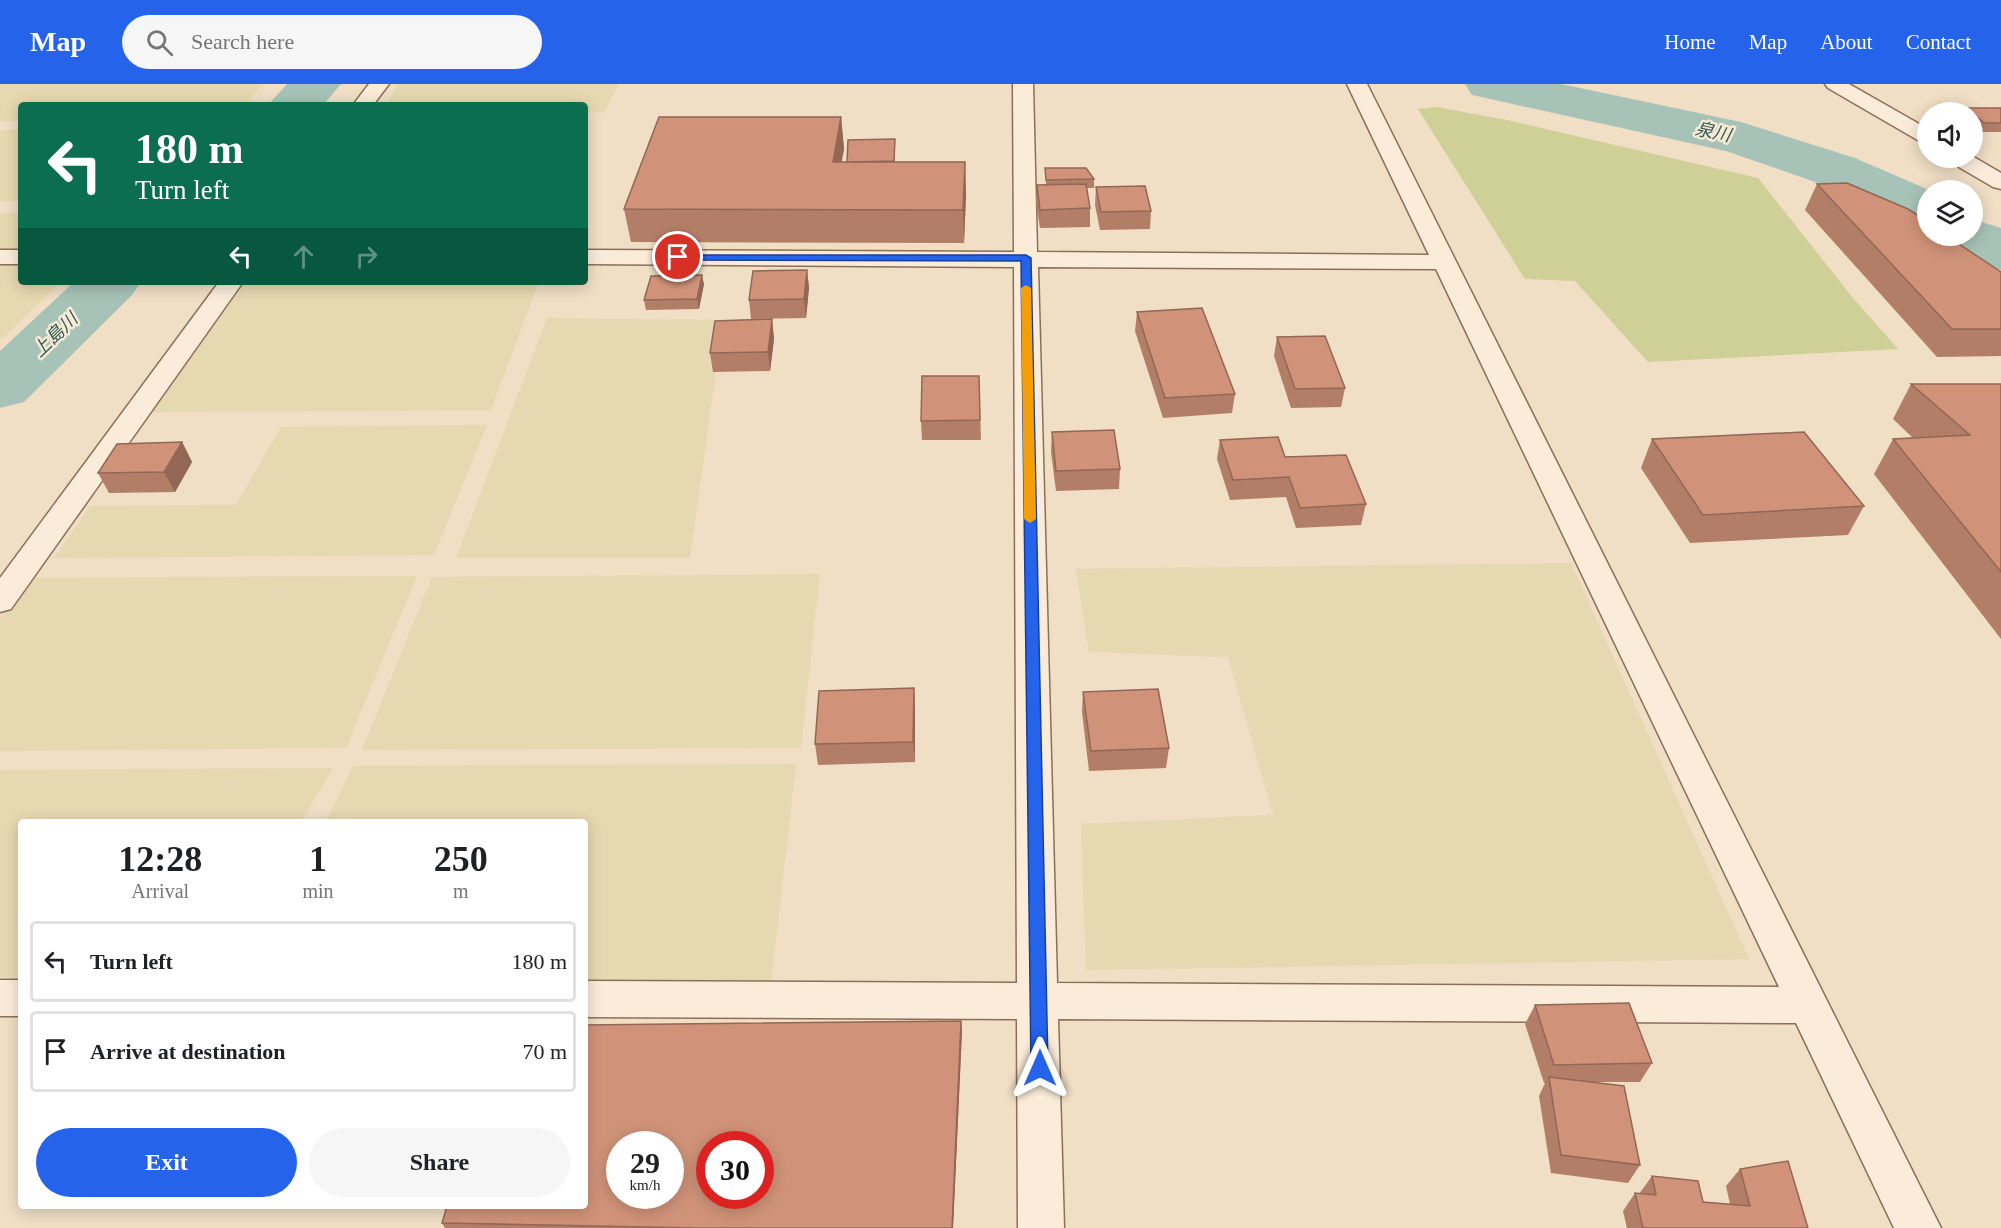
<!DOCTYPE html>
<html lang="en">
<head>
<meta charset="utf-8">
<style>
	:root { --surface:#fff; --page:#f6f6f6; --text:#202124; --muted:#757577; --line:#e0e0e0; --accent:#2563eb }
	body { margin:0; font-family:"Times New Roman","Noto Sans JP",serif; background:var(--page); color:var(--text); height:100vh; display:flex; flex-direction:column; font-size:22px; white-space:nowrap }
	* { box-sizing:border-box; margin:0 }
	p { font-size:20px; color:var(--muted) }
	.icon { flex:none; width:33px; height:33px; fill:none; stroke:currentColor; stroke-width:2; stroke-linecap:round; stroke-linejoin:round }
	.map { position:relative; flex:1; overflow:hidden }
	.details { position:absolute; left:18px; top:735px; width:570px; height:390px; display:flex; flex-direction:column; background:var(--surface); border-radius:6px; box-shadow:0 3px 15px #0003 }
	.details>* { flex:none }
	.guide { position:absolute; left:18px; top:18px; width:570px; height:183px; border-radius:6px; box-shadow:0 3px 15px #0003; background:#0b6e4f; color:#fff; overflow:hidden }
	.buttons { position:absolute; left:1917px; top:18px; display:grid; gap:12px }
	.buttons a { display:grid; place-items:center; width:66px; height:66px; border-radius:50%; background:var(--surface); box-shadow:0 3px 15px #0003; font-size:30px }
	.speed { position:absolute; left:606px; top:1047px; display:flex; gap:12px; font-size:30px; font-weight:700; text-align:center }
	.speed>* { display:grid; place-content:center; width:78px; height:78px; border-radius:50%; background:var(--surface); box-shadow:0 3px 15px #0003; line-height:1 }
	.speed small { font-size:15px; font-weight:400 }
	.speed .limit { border:9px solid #d22; background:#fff; color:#111 }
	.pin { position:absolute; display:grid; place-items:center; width:51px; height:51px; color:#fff; margin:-26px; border:3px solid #fff; border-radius:50%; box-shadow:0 2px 6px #0007 }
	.me { position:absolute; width:66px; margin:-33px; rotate:0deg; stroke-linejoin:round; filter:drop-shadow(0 0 4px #0008) }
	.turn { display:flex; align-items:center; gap:21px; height:126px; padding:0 18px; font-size:27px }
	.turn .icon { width:78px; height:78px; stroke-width:2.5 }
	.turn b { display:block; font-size:42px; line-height:51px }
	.lanes { display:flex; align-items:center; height:57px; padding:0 18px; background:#0003; justify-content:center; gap:30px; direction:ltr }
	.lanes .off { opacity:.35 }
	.eta { display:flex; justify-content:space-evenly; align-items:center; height:102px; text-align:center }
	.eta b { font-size:36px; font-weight:700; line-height:42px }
	.cta { display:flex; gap:12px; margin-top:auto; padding:12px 18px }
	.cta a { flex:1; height:69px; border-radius:36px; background:var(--accent); color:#fff; font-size:24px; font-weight:700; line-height:69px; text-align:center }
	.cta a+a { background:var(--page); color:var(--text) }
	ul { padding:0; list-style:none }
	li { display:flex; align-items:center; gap:18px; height:81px; margin:0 12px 9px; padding:0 6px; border:3px solid var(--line); border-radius:6px }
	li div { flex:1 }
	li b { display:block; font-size:22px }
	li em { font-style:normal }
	header { display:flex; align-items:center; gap:36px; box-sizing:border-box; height:84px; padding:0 30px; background:var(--accent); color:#fff }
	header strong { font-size:28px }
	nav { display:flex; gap:33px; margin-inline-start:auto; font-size:21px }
	.search { width:420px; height:54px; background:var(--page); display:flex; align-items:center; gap:15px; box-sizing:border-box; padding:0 21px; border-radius:33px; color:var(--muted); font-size:22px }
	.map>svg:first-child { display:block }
	.farmland { fill:#e6d8b1 }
	.green { fill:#cfcf98 }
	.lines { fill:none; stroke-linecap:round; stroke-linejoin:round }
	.river { fill:#a7c3b7; fill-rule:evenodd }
	.minor-casing { stroke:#8c6f5a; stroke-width:3 }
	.minor { fill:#faecd9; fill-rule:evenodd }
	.wall { fill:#b37e68 }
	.shaded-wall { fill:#926755 }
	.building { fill:#d09379; stroke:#926755; stroke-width:1.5; fill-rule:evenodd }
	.route { fill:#2563eb; stroke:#184099; stroke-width:1.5 }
	.slow { fill:#f59e0b }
	.labels { text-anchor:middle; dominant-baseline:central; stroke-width:5; stroke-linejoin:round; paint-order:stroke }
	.far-water-label { font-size:18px; font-style:italic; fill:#2d5c53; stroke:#f7e9d5 }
</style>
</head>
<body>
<header>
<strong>Map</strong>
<div class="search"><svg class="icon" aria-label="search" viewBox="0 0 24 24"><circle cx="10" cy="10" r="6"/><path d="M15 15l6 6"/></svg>Search here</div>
<nav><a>Home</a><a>Map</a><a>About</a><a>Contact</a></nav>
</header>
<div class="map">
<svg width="2001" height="1144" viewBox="0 0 2001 1144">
	<rect width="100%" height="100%" fill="#f0dec5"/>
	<g class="farmland">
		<polygon points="0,0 264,0 244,21 21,21 21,37 0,37"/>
		<polygon points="398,0 619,0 604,28 585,28 585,21 386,21"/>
		<rect x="0" y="46" width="21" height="71"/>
		<polygon points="0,129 21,129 21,198 61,198 3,254 0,254"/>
		<polygon points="245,198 539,198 491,326 148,328"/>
		<polygon points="547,234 723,236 690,474 456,474"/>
		<polygon points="487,341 434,471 54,474 90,422 236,421 281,343"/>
		<polygon points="1571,479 1749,875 1086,886 1081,740 1273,731 1228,573 1089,568 1076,485"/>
		<polygon points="820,490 801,664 362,666 432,493"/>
		<polygon points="417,492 346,664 0,667 0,533 27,494"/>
		<polygon points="796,680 770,908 585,903 585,738 326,738 353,682"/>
		<polygon points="333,684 301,738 21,738 21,893 0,893 0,686"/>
	</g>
	<polygon class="green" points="1436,23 1507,36 1758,94 1853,214 1898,265 1648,278 1575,197 1525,195 1418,25"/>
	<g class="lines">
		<g class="river">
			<polygon points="287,0 341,0 323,21 268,21"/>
			<polygon points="1465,0 1561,0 1741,38 1855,74 1929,106 1928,106 1928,144 1908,139 1815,98 1726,67 1472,11"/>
			<path d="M1972,135l29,9v42c-23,-6 -46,-14 -60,-34h31z"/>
			<polygon points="74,198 141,198 132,211 24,318 0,324 0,267"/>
		</g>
		<defs>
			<g id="minor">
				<polygon points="369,0 389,0 373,21 353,21"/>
				<path d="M1013,0h20l4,168 392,3 -82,-171h20l574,1144h-47l-98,-205 -738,-4 6,209h-46l-1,-209 -432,-2v-36l432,2 -3,-716 -429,-3v-14l429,2zM1038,183l398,2 343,718 -722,-4z"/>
				<polygon points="1825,0 1849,0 1928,45 1928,60 1921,58 1828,4"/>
				<polygon points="1972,72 2001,89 2001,105 1993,103 1952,79 1949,74"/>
				<rect x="0" y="166" width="21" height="14"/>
				<polygon points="219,198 243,198 11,525 0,528 0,494"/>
				<rect x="0" y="896" width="21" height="36"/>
			</g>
		</defs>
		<use href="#minor" class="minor-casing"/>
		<use href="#minor" class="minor"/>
	</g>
	<g class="wall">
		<polygon points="1967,24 2001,24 2001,48 1980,48 1972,41 1972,28 1965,28"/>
		<polygon points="841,33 844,65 841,78 847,78 895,64 895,78 965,78 966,110 964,159 631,158 624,125"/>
		<polygon points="1045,84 1094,95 1094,104 1087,104 1090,124 1090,143 1040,144 1036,119 1037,101 1046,101"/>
		<polygon points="1817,100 2001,188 2001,272 1937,273 1805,126"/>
		<polygon points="1096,103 1151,127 1150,145 1100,146 1095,121"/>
		<polygon points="807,186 809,204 806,234 751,235 749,216"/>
		<polygon points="704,200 699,225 646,226 644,216"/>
		<polygon points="1137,228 1235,310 1232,329 1163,334 1135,247"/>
		<polygon points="772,235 774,255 770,287 713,288 710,269"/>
		<polygon points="1277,253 1345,304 1341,323 1291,324 1274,272"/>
		<polygon points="979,292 981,356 922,356 921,337"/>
		<polygon points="1911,300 2001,300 2001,555 1874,390 1893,355 1913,354 1893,335"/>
		<polygon points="1052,348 1120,385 1119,405 1056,407 1051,368"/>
		<polygon points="1652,355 1864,422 1848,451 1690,459 1641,384"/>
		<polygon points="1220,356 1285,373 1366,420 1361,441 1296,444 1286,413 1230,416 1217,375"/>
		<polygon points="182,358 192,378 175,408 109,409 98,389"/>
		<polygon points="914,604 915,625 915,678 818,681 815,660"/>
		<polygon points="1083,608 1169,664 1166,684 1089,687 1082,628"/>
		<polygon points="1535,921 1652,979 1640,998 1593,998 1640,1081 1628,1099 1551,1089 1539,1012 1545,999 1544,999 1525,940"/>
		<polygon points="961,937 962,947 953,1144 445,1144 442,1139"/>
		<polygon points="1740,1085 1808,1144 1627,1144 1623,1127 1635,1109 1639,1110 1652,1092 1703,1118 1730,1120 1726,1102"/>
	</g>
	<g class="shaded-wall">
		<polygon points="841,33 844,65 836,110 833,78"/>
		<polygon points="965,78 966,110 964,159 963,126"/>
		<polygon points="807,186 809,204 806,234 804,215"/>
		<polygon points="702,191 704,200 699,225 697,215"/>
		<polygon points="772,235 774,255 770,287 768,268"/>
		<polygon points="182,358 192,378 175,408 164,388"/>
		<polygon points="914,604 915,625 915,678 913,658"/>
		<polygon points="961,937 962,947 953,1144 952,1144"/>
	</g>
	<g class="building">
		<polygon points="1967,24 2001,24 2001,39 1984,39"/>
		<polygon points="659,33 841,33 833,78 965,78 963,126 624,125"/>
		<polygon points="895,55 894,77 847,78 848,56"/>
		<polygon points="1045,84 1086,84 1094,95 1046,96"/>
		<polygon points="1847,99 1908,125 1928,138 1928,152 1947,152 2001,188 2001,245 1952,245 1817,100"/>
		<polygon points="1086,100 1090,124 1040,126 1037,101"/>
		<polygon points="1145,102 1151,127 1101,128 1096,103"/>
		<polygon points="807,186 804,215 749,216 753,187"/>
		<polygon points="702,191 697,215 644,216 651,192"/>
		<polygon points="1202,224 1235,310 1165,314 1137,228"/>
		<polygon points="772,235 768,268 710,269 715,237"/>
		<polygon points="1325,252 1345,304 1295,305 1277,253"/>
		<polygon points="922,292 979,292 980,336 921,337"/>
		<polygon points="1911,300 2001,300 2001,488 1893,355 1970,351"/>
		<polygon points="1114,346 1120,385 1056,387 1052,348"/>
		<polygon points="1804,348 1864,422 1703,431 1652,355"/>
		<polygon points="1278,353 1285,373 1346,371 1366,420 1300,424 1289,393 1233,396 1220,356"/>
		<polygon points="182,358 164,388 98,389 117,360"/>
		<polygon points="914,604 913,658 815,660 819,607"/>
		<polygon points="1158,605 1169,664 1091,667 1083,608"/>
		<polygon points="1629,919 1652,979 1554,981 1535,921"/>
		<path d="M961,937l-9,207h-255l-255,-5 5,-17h138v-181zM620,1060h50v52h-50zM710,1060h50v52h-50z"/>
		<polygon points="1549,993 1624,1002 1640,1081 1561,1071"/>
		<polygon points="1788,1077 1808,1144 1643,1144 1635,1109 1656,1111 1652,1092 1698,1097 1703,1118 1750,1122 1740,1085"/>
	</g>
	<polygon class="route" points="674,171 1026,171 1031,174 1048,984 1046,990 1040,992 1033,990 1031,984 1021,177 678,176 674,175"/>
	<polygon class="slow" points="1026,201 1031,204 1036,435 1030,439 1024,435 1021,204"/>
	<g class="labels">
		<g class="far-water-label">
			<text transform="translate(1713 48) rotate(12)">泉川</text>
			<text transform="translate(55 251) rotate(-44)">上島川</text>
		</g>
	</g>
</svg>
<div class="buttons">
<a><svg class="icon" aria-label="sound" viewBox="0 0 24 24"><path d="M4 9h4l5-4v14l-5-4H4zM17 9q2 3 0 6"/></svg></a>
<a><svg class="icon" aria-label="layers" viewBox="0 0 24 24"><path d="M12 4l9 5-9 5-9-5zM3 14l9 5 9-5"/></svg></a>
</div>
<div class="speed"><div>29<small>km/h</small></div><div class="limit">30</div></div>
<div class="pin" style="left:678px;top:173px;background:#d93025"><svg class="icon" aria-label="arrive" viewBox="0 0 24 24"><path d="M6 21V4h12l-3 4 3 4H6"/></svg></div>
<svg class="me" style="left:1040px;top:984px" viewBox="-20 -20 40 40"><path d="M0-17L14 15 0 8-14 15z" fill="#2563eb" stroke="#fff" stroke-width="4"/></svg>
<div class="guide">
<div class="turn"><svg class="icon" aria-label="left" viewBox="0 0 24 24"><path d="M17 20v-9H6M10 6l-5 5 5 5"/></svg><div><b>180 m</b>Turn left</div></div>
<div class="lanes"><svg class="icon" aria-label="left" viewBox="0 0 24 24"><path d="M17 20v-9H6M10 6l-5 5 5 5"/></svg><svg class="icon off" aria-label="ahead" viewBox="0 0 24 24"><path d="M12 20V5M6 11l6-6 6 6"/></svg><svg class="icon off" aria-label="right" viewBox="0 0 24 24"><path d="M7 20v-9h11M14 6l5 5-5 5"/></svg></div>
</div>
<section class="details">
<div class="eta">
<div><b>12:28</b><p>Arrival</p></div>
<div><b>1</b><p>min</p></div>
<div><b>250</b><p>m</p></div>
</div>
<ul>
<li><svg class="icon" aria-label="left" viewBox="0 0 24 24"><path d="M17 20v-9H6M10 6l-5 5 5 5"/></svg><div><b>Turn left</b></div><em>180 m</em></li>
<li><svg class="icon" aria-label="arrive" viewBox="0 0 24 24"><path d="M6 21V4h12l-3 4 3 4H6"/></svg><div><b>Arrive at destination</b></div><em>70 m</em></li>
</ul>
<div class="cta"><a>Exit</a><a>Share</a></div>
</section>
</div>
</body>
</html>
